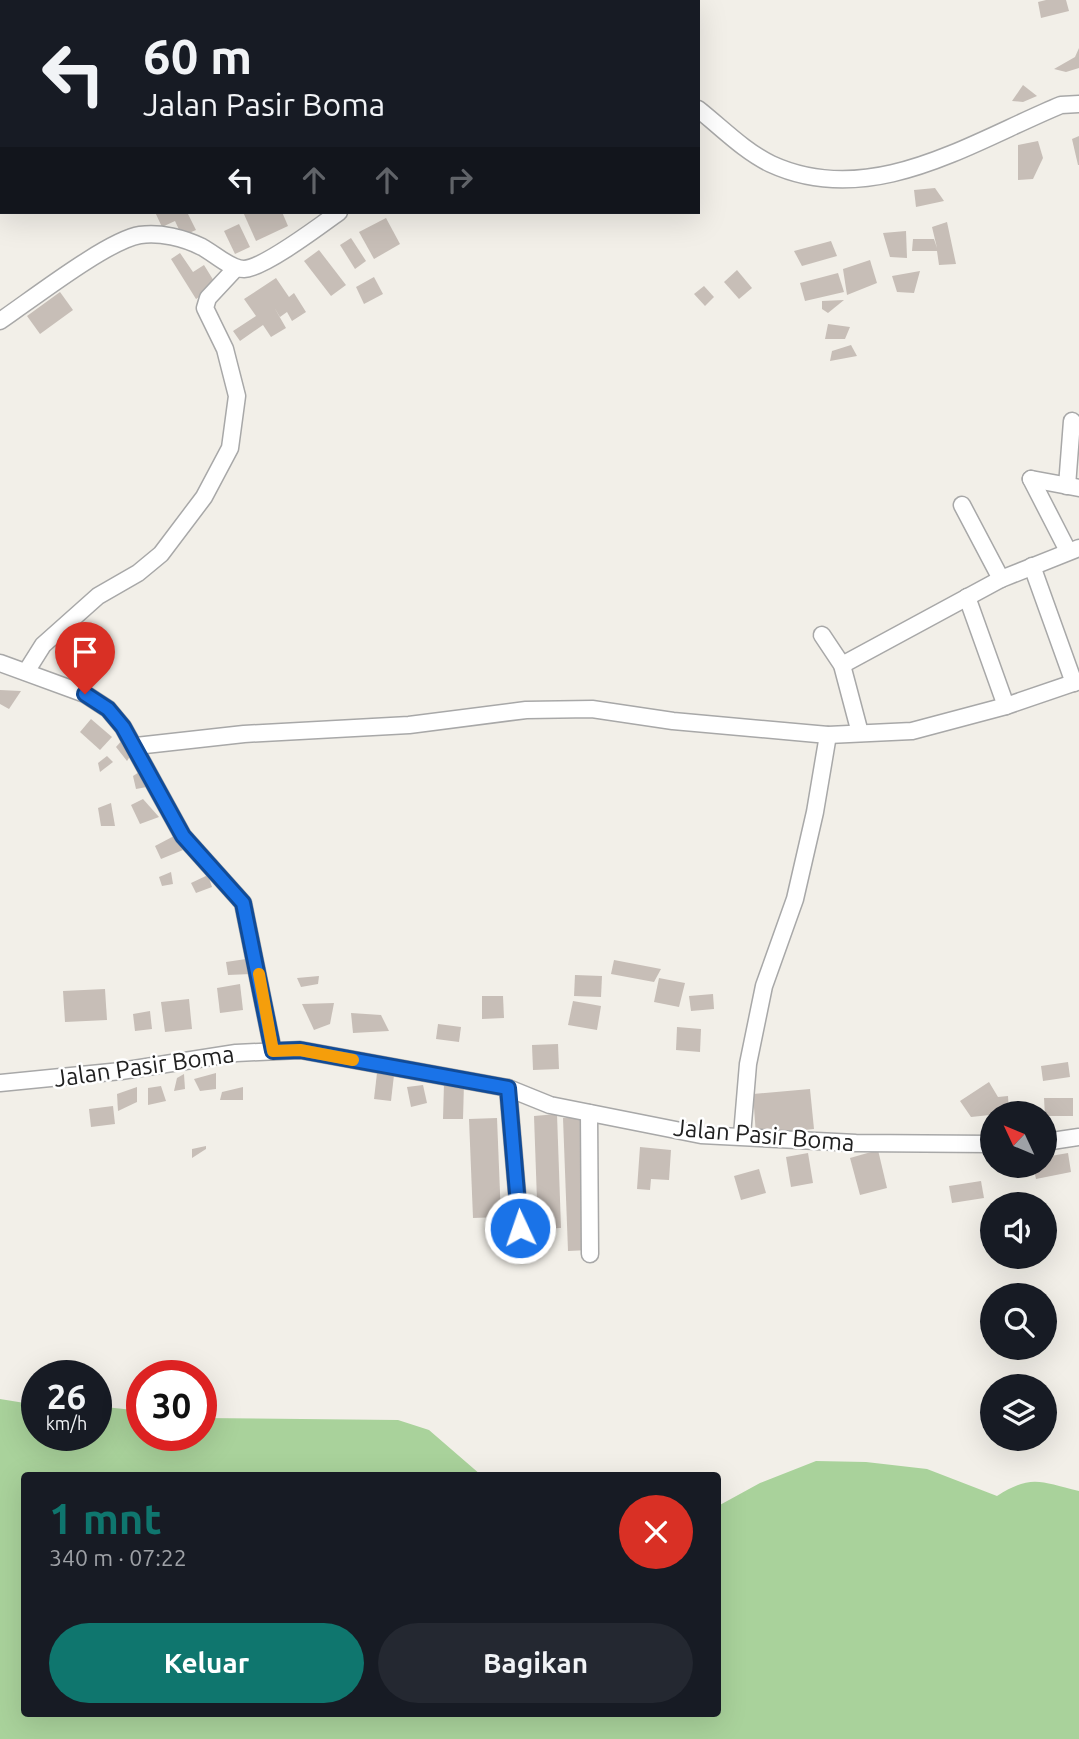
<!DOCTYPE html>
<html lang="id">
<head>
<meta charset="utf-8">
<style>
	:root { --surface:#171b24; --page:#242831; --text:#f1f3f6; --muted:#9ea1a6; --accent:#0f766e }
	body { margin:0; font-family:Ubuntu,sans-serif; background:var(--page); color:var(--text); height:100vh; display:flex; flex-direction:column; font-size:26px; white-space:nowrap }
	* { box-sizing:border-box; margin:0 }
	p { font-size:23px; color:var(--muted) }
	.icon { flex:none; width:38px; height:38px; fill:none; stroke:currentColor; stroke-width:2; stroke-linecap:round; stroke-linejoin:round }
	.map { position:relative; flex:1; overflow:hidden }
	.sheet { position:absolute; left:21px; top:1472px; width:700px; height:245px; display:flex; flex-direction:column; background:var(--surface); border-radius:7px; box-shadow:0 7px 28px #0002 }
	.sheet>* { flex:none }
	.banner { position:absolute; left:0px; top:0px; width:700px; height:214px; box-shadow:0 7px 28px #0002; background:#171b24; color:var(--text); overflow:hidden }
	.needle { width:46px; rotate:314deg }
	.buttons { position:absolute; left:980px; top:1101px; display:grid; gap:14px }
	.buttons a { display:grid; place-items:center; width:77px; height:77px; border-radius:50%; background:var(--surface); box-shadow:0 7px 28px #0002; font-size:35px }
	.speed { position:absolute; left:21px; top:1360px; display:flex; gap:14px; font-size:35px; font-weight:700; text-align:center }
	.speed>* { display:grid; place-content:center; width:91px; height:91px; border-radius:50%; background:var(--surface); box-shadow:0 7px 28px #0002; line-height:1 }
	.speed small { font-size:18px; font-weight:400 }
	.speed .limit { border:10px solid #d22; background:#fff; color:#111 }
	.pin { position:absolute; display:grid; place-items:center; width:60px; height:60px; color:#fff; margin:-72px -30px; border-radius:50% 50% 50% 0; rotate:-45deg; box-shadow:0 0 7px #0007 }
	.pin .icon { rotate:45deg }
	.me { position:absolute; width:77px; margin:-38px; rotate:357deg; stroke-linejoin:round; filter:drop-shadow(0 0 5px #0008) }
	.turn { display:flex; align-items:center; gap:24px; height:147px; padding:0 28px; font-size:32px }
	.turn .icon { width:91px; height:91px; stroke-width:2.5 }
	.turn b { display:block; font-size:49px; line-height:60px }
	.lanes { display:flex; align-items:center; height:66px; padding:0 28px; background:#0003; justify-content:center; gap:35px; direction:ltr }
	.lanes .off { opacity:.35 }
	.round { display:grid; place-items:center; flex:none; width:74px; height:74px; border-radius:37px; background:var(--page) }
	.head { display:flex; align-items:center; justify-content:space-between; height:119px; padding:0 28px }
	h1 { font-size:42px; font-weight:600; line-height:52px; color:var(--accent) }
	.action { display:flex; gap:14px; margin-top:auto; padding:14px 28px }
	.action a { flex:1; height:80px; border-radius:42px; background:var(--accent); color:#fff; font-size:28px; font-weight:600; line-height:80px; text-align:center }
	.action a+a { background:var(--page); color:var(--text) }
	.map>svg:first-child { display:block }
	.forest { fill:#a9d29b }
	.building { fill:#c7beb7 }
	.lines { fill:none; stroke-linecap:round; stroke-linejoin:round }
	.minor-casing { stroke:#a8a8a8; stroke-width:19 }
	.minor { stroke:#fff; stroke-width:16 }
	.route-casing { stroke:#114b97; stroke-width:18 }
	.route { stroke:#1a73e8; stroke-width:12 }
	.slow { stroke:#f59e0b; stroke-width:12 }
	.labels { text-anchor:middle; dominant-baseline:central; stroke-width:5; stroke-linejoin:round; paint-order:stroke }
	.street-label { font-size:24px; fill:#212121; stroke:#fff }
</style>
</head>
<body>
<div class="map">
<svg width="1079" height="1739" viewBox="0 0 1079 1739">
	<rect width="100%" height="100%" fill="#f2efe8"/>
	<path class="forest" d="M0,1399l37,6v30h59v-29l46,5v24h59v-17l197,2 31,10 52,45h-457v238h694v-207l42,-23 56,-22 50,1 61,7 70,27c35,-22 43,-14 82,-5v248h-1079z"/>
	<g class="building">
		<polygon points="1046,0 1066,0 1069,11 1041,18 1038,2"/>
		<polygon points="1079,48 1079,68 1066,72 1054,69 1075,57"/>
		<polygon points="1023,85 1037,96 1023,102 1012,101"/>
		<polygon points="1079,136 1079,165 1078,165 1072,139"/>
		<polygon points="1038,141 1043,158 1033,179 1018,180 1018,145"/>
		<polygon points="935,188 944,201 916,207 914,190"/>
		<polygon points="155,212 187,212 196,230 182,236 175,221 162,227"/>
		<polygon points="243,212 282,212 288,226 256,241"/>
		<polygon points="386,218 400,244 374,259 359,232"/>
		<polygon points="947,222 956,264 939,265 937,251 912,251 913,239 934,239 937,248 932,227"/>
		<polygon points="239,224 250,247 235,254 224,231"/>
		<polygon points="906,231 907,258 890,257 883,233"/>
		<polygon points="351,238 366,261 355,269 340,245"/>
		<polygon points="831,241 837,256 802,266 794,251"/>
		<polygon points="319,250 346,285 331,296 304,261"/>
		<polygon points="180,253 193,272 204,265 217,286 196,299 171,259"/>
		<polygon points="870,260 877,283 847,295 843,269"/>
		<polygon points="737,270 752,288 739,299 724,282"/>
		<polygon points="920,271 914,293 897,292 892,276"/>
		<polygon points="838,273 844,292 805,301 800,283"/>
		<polygon points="374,277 383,294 364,304 356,287"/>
		<polygon points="276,278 289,297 294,293 306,312 292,321 287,312 280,317 274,307 286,328 271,337 263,325 240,341 233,331 256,316 244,299"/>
		<polygon points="704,286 714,297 705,306 694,294"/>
		<polygon points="60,292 73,310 40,334 27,316"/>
		<polygon points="844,300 828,313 822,309 822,301"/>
		<polygon points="828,324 850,327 845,339 825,339"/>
		<polygon points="851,345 857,356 830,361 832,351"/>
		<polygon points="0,690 21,691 9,709 0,704"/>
		<polygon points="91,719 112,737 100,750 80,732"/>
		<polygon points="124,738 133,752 127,761 116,747"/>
		<polygon points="107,756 113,762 100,772 98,763"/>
		<polygon points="144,769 152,786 136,789 133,776"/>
		<polygon points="143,799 159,817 140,824 131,805"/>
		<polygon points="111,803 115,826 101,826 98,808"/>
		<polygon points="174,836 183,850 161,859 155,846"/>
		<polygon points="171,872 173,884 162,886 159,877"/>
		<polygon points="208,875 212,887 196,893 191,883"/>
		<polygon points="246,959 251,974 228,975 226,962"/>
		<polygon points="614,960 661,969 654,982 611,974"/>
		<polygon points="575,975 602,976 601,997 574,996"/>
		<polygon points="319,976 318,984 301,987 297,978"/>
		<polygon points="659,978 685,983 679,1007 654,1002"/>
		<polygon points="240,984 243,1010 220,1013 217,988"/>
		<polygon points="105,989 107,1020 65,1022 63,991"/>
		<polygon points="713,994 714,1009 691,1011 689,996"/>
		<polygon points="482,996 503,996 504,1018 482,1019"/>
		<polygon points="189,999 192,1029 165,1032 161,1002"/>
		<polygon points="573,1001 601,1006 597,1030 568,1025"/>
		<polygon points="334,1003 330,1024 314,1030 302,1004"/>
		<polygon points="150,1011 152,1029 135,1031 133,1014"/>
		<polygon points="351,1013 381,1015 389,1031 353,1033"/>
		<polygon points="438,1024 461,1027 459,1042 436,1039"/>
		<polygon points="677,1027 701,1029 700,1052 676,1050"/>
		<polygon points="558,1044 559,1069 533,1070 532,1045"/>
		<polygon points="1068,1062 1070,1077 1043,1081 1041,1066"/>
		<polygon points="216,1073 216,1089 200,1091 194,1079"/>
		<polygon points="377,1073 394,1075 391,1101 374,1099"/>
		<polygon points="184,1074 185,1089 174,1091 177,1078"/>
		<polygon points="989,1082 998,1097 1008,1096 1009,1113 971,1117 960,1101"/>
		<polygon points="444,1083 464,1083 463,1119 443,1119"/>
		<polygon points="423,1085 427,1103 411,1107 407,1087"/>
		<polygon points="161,1086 166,1101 148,1105 148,1088"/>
		<polygon points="137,1087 137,1102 118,1111 117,1094"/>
		<polygon points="243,1087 243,1100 220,1100 222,1092"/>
		<polygon points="810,1089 814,1129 756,1135 753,1094"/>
		<polygon points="1044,1098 1073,1098 1073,1116 1045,1116"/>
		<polygon points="113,1106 115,1124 91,1127 89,1109"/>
		<polygon points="557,1114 561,1228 538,1229 534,1116"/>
		<polygon points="585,1117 589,1250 568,1251 563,1118"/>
		<polygon points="497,1118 501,1217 473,1218 469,1119"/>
		<polygon points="206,1146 206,1149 192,1158 192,1149"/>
		<polygon points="640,1147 671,1150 669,1180 651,1179 650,1190 637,1189"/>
		<polygon points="878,1150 887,1188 860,1195 850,1158"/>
		<polygon points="808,1153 813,1183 791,1187 786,1157"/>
		<polygon points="1068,1153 1071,1172 1036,1179 1033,1166 1045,1166 1045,1157"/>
		<polygon points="759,1169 766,1193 741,1200 734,1176"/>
		<polygon points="981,1181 984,1198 952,1203 949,1186"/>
	</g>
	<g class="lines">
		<defs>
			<g id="minor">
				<polyline points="589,0 590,2"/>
				<path d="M698,109c24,19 46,42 73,55 100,46 200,-22 290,-59l18,-1"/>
				<path d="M0,321c31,-21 108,-81 140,-86 20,-3 44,3 62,12 13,7 28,22 42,22 20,-1 77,-44 95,-57"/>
				<polyline points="1031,479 1068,551"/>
				<polyline points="1031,479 1079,488"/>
				<polyline points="1067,486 1072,421"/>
				<polyline points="962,505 1001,579"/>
				<polyline points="1032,566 1074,683"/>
				<polyline points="967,597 1006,706"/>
				<polyline points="822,635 842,665 860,733"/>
				<polyline points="0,663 85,694 108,709 123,727 183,836 243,903 273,1051"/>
				<polyline points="842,665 1001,579 1079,548"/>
				<polyline points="26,672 43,645 98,596 138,573 161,554 204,497 230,448 237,396 225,349 205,308 208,298 236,268"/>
				<polyline points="136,746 244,734 409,725 526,710 592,709 673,721 828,735 912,731 1006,706 1079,681"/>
				<polyline points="0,1083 121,1071 236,1053 300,1050 508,1088 550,1105 701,1135 856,1143 992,1144"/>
				<polyline points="508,1088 520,1228"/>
				<polyline points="589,1113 590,1254"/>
				<polyline points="742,1135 748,1064 764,986 795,899 815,812 828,735"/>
				<polyline points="1045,1142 1079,1137"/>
			</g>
		</defs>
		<use href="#minor" class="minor-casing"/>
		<use href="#minor" class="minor"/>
	</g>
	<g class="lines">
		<defs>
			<polyline id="route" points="85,694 108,709 123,727 183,836 243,903 273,1051 300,1050 508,1088 520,1228"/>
		</defs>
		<use href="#route" class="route-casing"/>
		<use href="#route" class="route"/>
		<polyline class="slow" points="259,974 273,1051 300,1050 353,1060"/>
	</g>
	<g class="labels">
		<g class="street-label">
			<text transform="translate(144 1066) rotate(-8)">Jalan Pasir Boma</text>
			<text transform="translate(764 1135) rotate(5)">Jalan Pasir Boma</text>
		</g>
	</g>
</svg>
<div class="buttons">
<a><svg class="needle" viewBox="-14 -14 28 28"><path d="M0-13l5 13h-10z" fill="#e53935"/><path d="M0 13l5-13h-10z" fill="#9ea1a6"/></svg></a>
<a><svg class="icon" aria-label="sound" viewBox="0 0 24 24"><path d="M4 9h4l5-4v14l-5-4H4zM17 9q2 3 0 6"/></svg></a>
<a><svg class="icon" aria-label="search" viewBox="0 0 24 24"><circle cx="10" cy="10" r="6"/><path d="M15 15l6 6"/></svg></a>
<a><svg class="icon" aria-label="layers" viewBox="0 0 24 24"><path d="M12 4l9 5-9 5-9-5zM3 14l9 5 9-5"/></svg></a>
</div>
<div class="speed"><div>26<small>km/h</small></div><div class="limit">30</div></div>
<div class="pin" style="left:85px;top:694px;background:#d93025"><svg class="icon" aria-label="arrive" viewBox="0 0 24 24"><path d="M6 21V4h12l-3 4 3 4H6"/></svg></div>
<svg class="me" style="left:520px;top:1228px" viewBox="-20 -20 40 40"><circle r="17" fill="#1a73e8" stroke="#fff" stroke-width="3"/><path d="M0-11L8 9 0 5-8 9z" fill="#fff"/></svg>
<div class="banner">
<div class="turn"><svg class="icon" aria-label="left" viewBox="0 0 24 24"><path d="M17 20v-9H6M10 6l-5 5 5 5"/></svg><div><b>60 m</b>Jalan Pasir Boma</div></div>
<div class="lanes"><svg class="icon" aria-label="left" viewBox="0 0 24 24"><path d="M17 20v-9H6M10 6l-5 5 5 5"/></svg><svg class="icon off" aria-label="ahead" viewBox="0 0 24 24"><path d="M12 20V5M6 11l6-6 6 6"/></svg><svg class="icon off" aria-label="ahead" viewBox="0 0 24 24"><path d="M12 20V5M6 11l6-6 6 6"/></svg><svg class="icon off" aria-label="right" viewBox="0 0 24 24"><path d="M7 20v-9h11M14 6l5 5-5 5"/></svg></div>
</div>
<section class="sheet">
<div class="head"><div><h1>1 mnt</h1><p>340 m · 07:22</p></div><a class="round" style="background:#d93025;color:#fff"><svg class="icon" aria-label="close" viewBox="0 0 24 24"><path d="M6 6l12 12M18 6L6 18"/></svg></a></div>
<div class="action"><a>Keluar</a><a>Bagikan</a></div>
</section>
</div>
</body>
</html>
